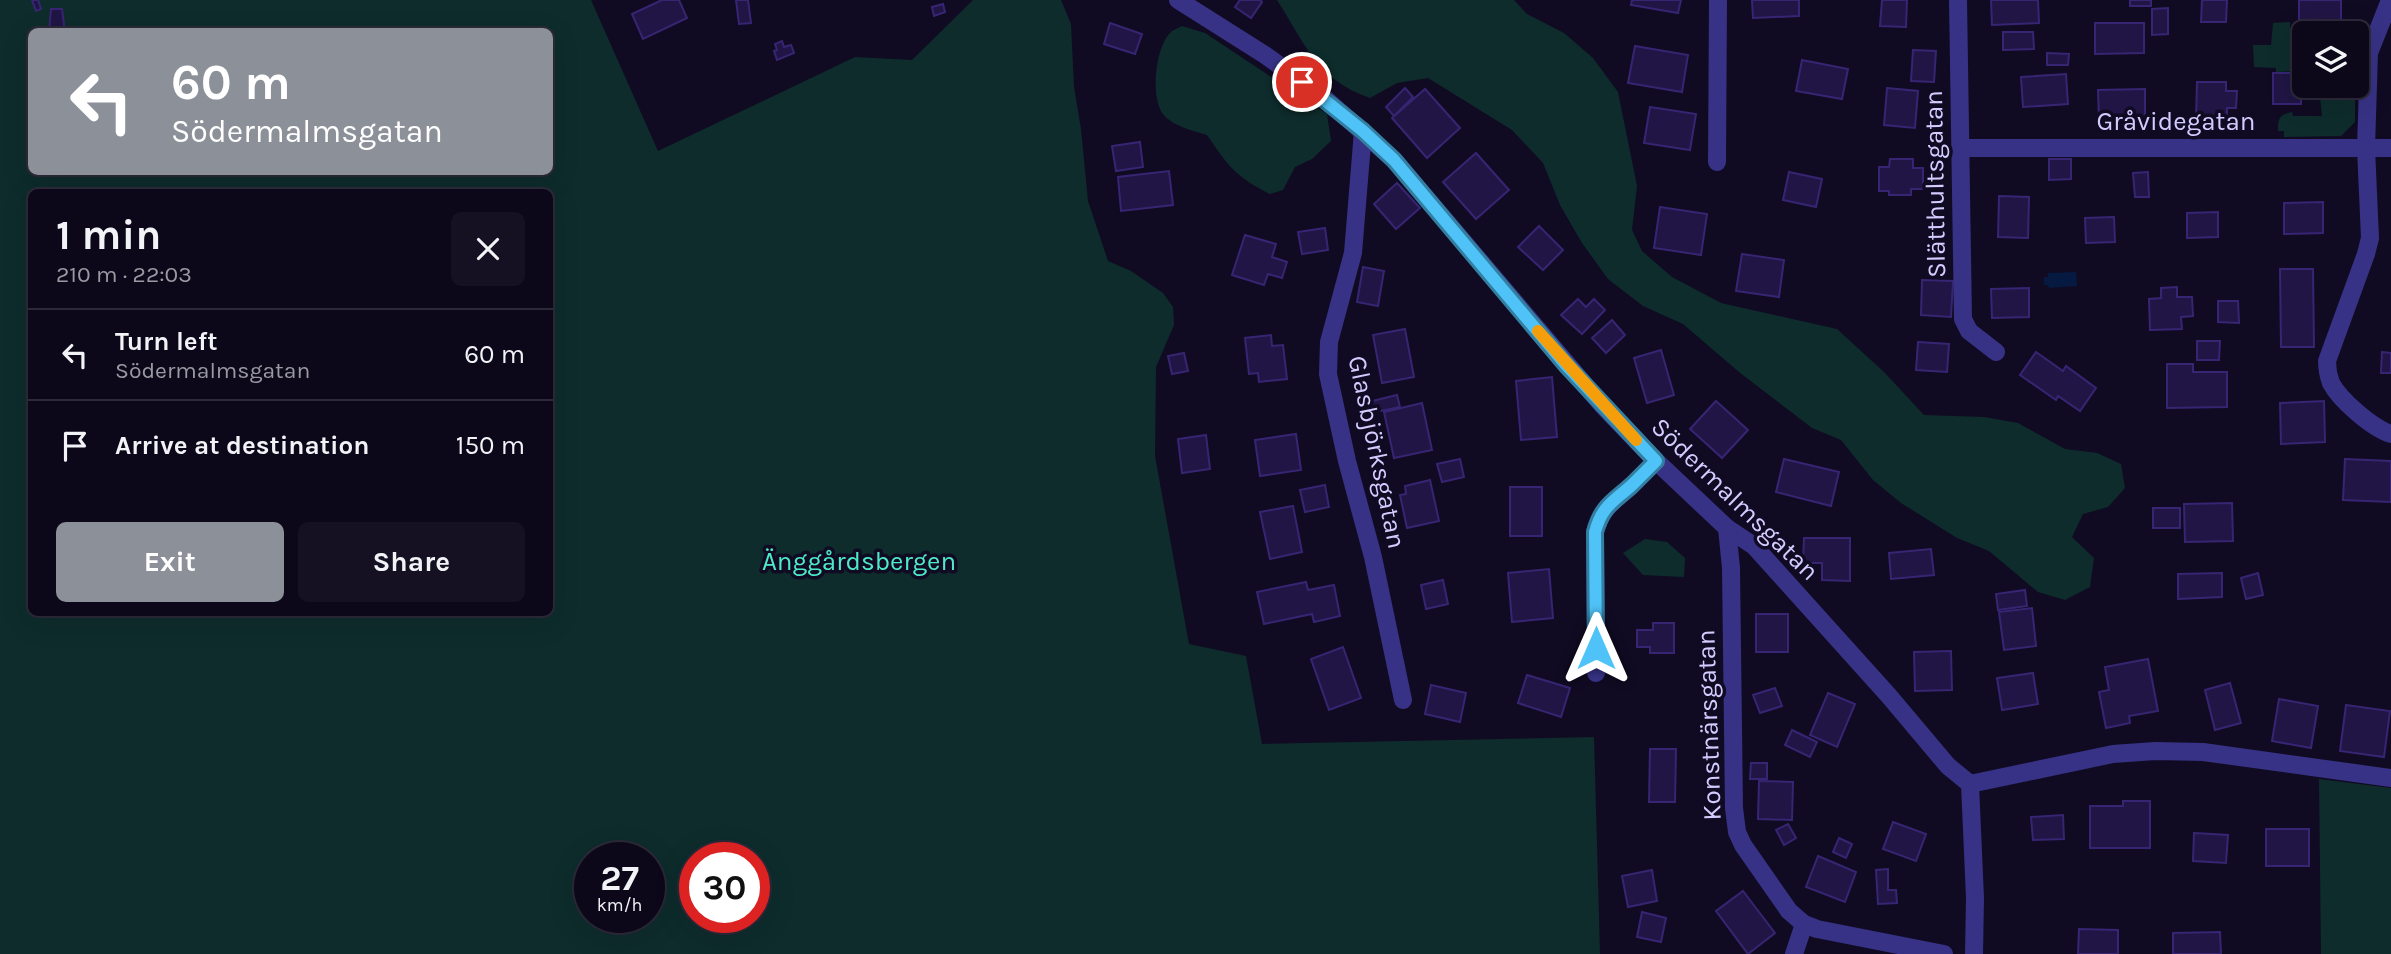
<!DOCTYPE html>
<html lang="en">
<head>
<meta charset="utf-8">
<style>
	:root { --surface:#0c081a; --page:#151123; --text:#f1f3f6; --muted:#9a9aa2; --line:#2c2939; --accent:#8c9099 }
	body { margin:0; font-family:Karla,sans-serif; background:var(--page); color:var(--text); height:100vh; display:flex; flex-direction:column; font-size:26px; white-space:nowrap }
	* { box-sizing:border-box; margin:0 }
	p { font-size:23px; color:var(--muted) }
	.icon { flex:none; width:38px; height:38px; fill:none; stroke:currentColor; stroke-width:2; stroke-linecap:round; stroke-linejoin:round }
	.map { position:relative; flex:1; overflow:hidden }
	.panel { position:absolute; left:28px; top:189px; width:525px; height:427px; display:flex; flex-direction:column; background:var(--surface); border-radius:10px; box-shadow:0 7px 28px #0002,0 0 0 2px var(--line) }
	.panel>* { flex:none }
	.guide { position:absolute; left:28px; top:28px; width:525px; height:147px; border-radius:10px; box-shadow:0 7px 28px #0002,0 0 0 2px var(--line); background:#8c9099; color:#fff; overflow:hidden }
	.tools { position:absolute; left:2292px; top:21px; display:grid; gap:14px }
	.tools a { display:grid; place-items:center; width:77px; height:77px; border-radius:10px; background:var(--surface); box-shadow:0 7px 28px #0002,0 0 0 2px var(--line); font-size:35px }
	.speed { position:absolute; left:574px; top:842px; display:flex; gap:14px; font-size:35px; font-weight:700; text-align:center }
	.speed>* { display:grid; place-content:center; width:91px; height:91px; border-radius:50%; background:var(--surface); box-shadow:0 7px 28px #0002,0 0 0 2px var(--line); line-height:1 }
	.speed small { font-size:18px; font-weight:400 }
	.speed .limit { border:10px solid #d22; background:#fff; color:#111 }
	.pin { position:absolute; display:grid; place-items:center; width:60px; height:60px; color:#fff; margin:-30px; border:4px solid #fff; border-radius:50%; box-shadow:0 2px 7px #0007 }
	.me { position:absolute; width:77px; margin:-38px; rotate:0deg; stroke-linejoin:round; filter:drop-shadow(0 0 5px #0008) }
	.turn { display:flex; align-items:center; gap:24px; height:147px; padding:0 28px; font-size:32px }
	.turn .icon { width:91px; height:91px; stroke-width:2.5 }
	.turn b { display:block; font-size:49px; line-height:60px }
	.round { display:grid; place-items:center; flex:none; width:74px; height:74px; border-radius:10px; background:var(--page) }
	.headline { display:flex; align-items:center; justify-content:space-between; height:119px; padding:0 28px }
	h1 { font-size:42px; font-weight:700; line-height:52px }
	.cta { display:flex; gap:14px; margin-top:auto; padding:14px 28px }
	.cta a { flex:1; height:80px; border-radius:10px; background:var(--accent); color:#fff; font-size:28px; font-weight:700; line-height:80px; text-align:center }
	.cta a+a { background:var(--page); color:var(--text) }
	ul { padding:0; list-style:none }
	li { display:flex; align-items:center; gap:21px; height:91px; padding:0 28px; border-top:2px solid var(--line) }
	li div { flex:1 }
	li b { display:block; font-size:26px }
	li em { font-style:normal }
	.map>svg:first-child { display:block }
	.green { fill:#0e2c2c; fill-rule:evenodd }
	.water { fill:#051941 }
	.building { fill:#201544; stroke:#372573; stroke-width:2 }
	.lines { fill:none; stroke-linecap:round; stroke-linejoin:round }
	.street { stroke:#373285; stroke-width:18 }
	.route-casing { stroke:#337fa1; stroke-width:18 }
	.route { stroke:#4fc3f7; stroke-width:12 }
	.slow { stroke:#f59e0b; stroke-width:12 }
	.labels { text-anchor:middle; dominant-baseline:central; stroke-width:7; stroke-linejoin:round; paint-order:stroke }
	.street-label { font-size:26px; fill:#d3ccff; stroke:#100b22 }
	.park-label { font-size:26px; fill:#4deac7; stroke:#100b22 }
</style>
</head>
<body>
<div class="map">
<svg width="2391" height="954" viewBox="0 0 2391 954">
	<rect width="100%" height="100%" fill="#100b22"/>
	<g class="green">
		<path d="M0,0h591l67,151 197,-94 57,3 61,-60h88l10,24 3,63 7,42 7,72 20,60 23,10 32,22 10,14 1,18 -18,42 -1,89 34,188 57,12 16,88 332,-7 6,217h-1600zM32,32h518v140h-518zM32,192h518v420h-518zM590,858h59v59h-59zM695,858h59v59h-59z"/>
		<path d="M1277,0h237l13,14 37,19 29,25 25,34 19,94 -5,44 10,21 30,26 49,26 116,26 47,43 40,43 60,2 34,6 47,26 32,4 24,11 4,24 -17,19 -25,7 -11,23 22,21 -4,29 -25,13 -27,-8 -49,-41 -32,-13 -56,-35 -28,-23 -32,-40 -29,-12 -73,-56 -56,-48 -40,-18 -35,-27 -26,-36 -22,-38 -17,-42 -31,-33 -84,-52 -31,5 -27,15c-54,-19 -64,-53 -93,-98z"/>
		<polygon points="2367,21 2357,41 2357,33 2305,33 2305,61 2300,62 2301,71 2276,72 2276,68 2254,67 2253,45 2271,45 2273,23 2290,22 2290,28 2327,29"/>
		<path d="M1182,26l23,7 122,81 4,27 -19,18 -17,8 -12,23 -13,4c-34,-17 -42,-28 -63,-59 -13,-4 -35,-9 -44,-21 -13,-16 -8,-69 9,-83 3,-2 7,-3 10,-5z"/>
		<path d="M2326,86h29v36l-14,14 -57,1v-6h-6c0,-13 1,-16 14,-19l1,4h29l-2,-19 6,-1z"/>
		<polygon points="1645,539 1667,542 1685,558 1684,577 1643,575 1623,553"/>
		<polygon points="2319,779 2391,788 2391,954 2321,954"/>
	</g>
	<polygon class="water" points="2076,272 2077,286 2049,288 2048,285 2044,285 2044,277 2048,277 2048,273"/>
	<g class="building">
		<polygon points="32,0 38,0 41,9 36,11"/>
		<polygon points="662,0 679,0 687,18 643,39 632,14"/>
		<polygon points="736,0 748,0 751,23 739,24"/>
		<polygon points="1240,0 1260,0 1262,2 1251,18 1235,7"/>
		<polygon points="1632,0 1681,0 1678,13 1631,5"/>
		<polygon points="1752,0 1799,0 1799,16 1753,18"/>
		<polygon points="1882,0 1907,0 1906,27 1880,26"/>
		<polygon points="1991,0 2038,0 2039,23 1992,25"/>
		<rect x="2130" y="0" width="21" height="6"/>
		<polygon points="2202,0 2227,0 2226,22 2201,22"/>
		<rect x="2299" y="0" width="42" height="22"/>
		<polygon points="943,4 945,12 934,16 932,7"/>
		<polygon points="2168,8 2168,34 2152,35 2152,9"/>
		<polygon points="51,9 62,9 65,32 49,32"/>
		<polygon points="1110,23 1142,34 1135,54 1104,44"/>
		<polygon points="2095,23 2144,23 2144,53 2095,54"/>
		<polygon points="2003,32 2033,32 2034,49 2003,50"/>
		<polygon points="782,41 784,47 791,45 794,53 777,60 774,51 777,50 775,44"/>
		<polygon points="1635,46 1688,55 1682,92 1628,83"/>
		<polygon points="1913,50 1936,51 1934,82 1911,81"/>
		<polygon points="2047,53 2069,54 2068,65 2047,65"/>
		<polygon points="1802,60 1848,69 1842,99 1796,91"/>
		<polygon points="2303,62 2305,62 2305,86 2325,86 2325,96 2303,96"/>
		<rect x="2273" y="73" width="28" height="31"/>
		<polygon points="2066,74 2068,104 2023,107 2021,77"/>
		<polygon points="2197,82 2226,82 2226,91 2237,91 2236,108 2227,108 2227,120 2196,120"/>
		<polygon points="1405,88 1413,97 1394,116 1386,107"/>
		<polygon points="1887,88 1918,91 1915,128 1884,125"/>
		<polygon points="1425,89 1460,128 1427,158 1392,118"/>
		<polygon points="2145,89 2145,120 2099,120 2098,90"/>
		<polygon points="1650,107 1696,114 1690,150 1644,143"/>
		<polygon points="1140,142 1143,167 1116,171 1112,146"/>
		<polygon points="1476,153 1509,190 1476,219 1443,182"/>
		<polygon points="1890,159 1913,159 1913,168 1923,168 1923,189 1911,189 1911,195 1889,195 1889,191 1879,191 1879,167 1889,167"/>
		<polygon points="2049,159 2071,159 2071,179 2049,180"/>
		<polygon points="1169,171 1173,205 1121,211 1118,177"/>
		<polygon points="1789,172 1822,179 1816,207 1783,200"/>
		<polygon points="2148,172 2149,197 2135,197 2133,173"/>
		<polygon points="1397,183 1420,208 1396,229 1374,204"/>
		<polygon points="1999,196 2029,197 2028,238 1998,237"/>
		<polygon points="2323,202 2323,233 2284,234 2284,203"/>
		<polygon points="1660,207 1707,214 1701,255 1654,248"/>
		<polygon points="2218,212 2218,237 2187,238 2187,213"/>
		<polygon points="2114,217 2115,242 2086,243 2085,218"/>
		<polygon points="1539,226 1563,250 1543,270 1518,247"/>
		<polygon points="1325,228 1328,250 1302,254 1298,232"/>
		<polygon points="1245,235 1276,244 1272,257 1287,262 1282,278 1268,274 1264,285 1232,275"/>
		<polygon points="1742,254 1784,260 1779,297 1736,291"/>
		<polygon points="1363,267 1384,271 1378,306 1357,302"/>
		<polygon points="2280,269 2313,269 2314,347 2281,347"/>
		<polygon points="1922,280 1953,281 1951,317 1921,315"/>
		<polygon points="2177,287 2177,297 2192,297 2193,316 2181,317 2182,329 2150,330 2149,299 2161,298 2161,288"/>
		<polygon points="2029,288 2029,317 1992,318 1991,289"/>
		<polygon points="1578,299 1586,307 1594,299 1605,310 1582,334 1561,315"/>
		<polygon points="2218,301 2238,301 2239,323 2218,322"/>
		<polygon points="1612,320 1625,335 1606,353 1592,338"/>
		<polygon points="1405,329 1414,377 1382,383 1373,335"/>
		<polygon points="1271,335 1272,346 1283,345 1287,379 1259,382 1258,373 1249,374 1245,338"/>
		<polygon points="2197,341 2220,341 2219,360 2197,360"/>
		<polygon points="1918,342 1949,344 1947,372 1916,370"/>
		<polygon points="1661,350 1674,395 1647,403 1634,358"/>
		<polygon points="2036,352 2063,371 2066,366 2096,388 2080,411 2058,396 2056,400 2020,375"/>
		<polygon points="2382,352 2391,353 2391,373 2381,373"/>
		<polygon points="1184,353 1188,371 1172,374 1168,356"/>
		<polygon points="2167,364 2193,364 2193,372 2227,372 2227,407 2167,408"/>
		<polygon points="1552,377 1557,437 1521,440 1516,381"/>
		<polygon points="1397,395 1400,407 1366,414 1364,403"/>
		<polygon points="1716,401 1748,430 1722,458 1690,429"/>
		<polygon points="2324,401 2325,442 2281,444 2280,403"/>
		<polygon points="1422,403 1432,450 1394,458 1384,412"/>
		<polygon points="1296,434 1301,470 1260,476 1255,440"/>
		<polygon points="1206,435 1210,469 1182,473 1178,439"/>
		<polygon points="1460,459 1464,477 1442,482 1437,464"/>
		<polygon points="1784,459 1839,472 1831,506 1776,492"/>
		<polygon points="2345,459 2391,461 2391,502 2343,500"/>
		<polygon points="1430,480 1439,521 1407,528 1400,495 1406,494 1405,486"/>
		<polygon points="1325,485 1329,507 1305,512 1300,490"/>
		<rect x="1510" y="487" width="32" height="49"/>
		<polygon points="2232,503 2233,541 2185,542 2184,504"/>
		<polygon points="1293,506 1302,552 1270,559 1260,512"/>
		<rect x="2153" y="508" width="27" height="20"/>
		<polygon points="1804,538 1850,538 1850,581 1822,580 1822,563 1803,563"/>
		<polygon points="1931,549 1934,575 1891,579 1889,553"/>
		<polygon points="1549,569 1553,618 1512,622 1508,573"/>
		<polygon points="2222,573 2222,597 2178,599 2178,574"/>
		<polygon points="2258,573 2263,595 2246,599 2241,578"/>
		<polygon points="1443,580 1448,604 1426,609 1421,585"/>
		<polygon points="1306,582 1308,590 1334,585 1340,616 1314,622 1312,614 1264,624 1257,592"/>
		<polygon points="2025,590 2027,606 1998,610 1996,594"/>
		<polygon points="2032,608 2036,646 2004,650 1999,612"/>
		<rect x="1756" y="614" width="32" height="38"/>
		<polygon points="1653,623 1674,623 1674,653 1650,653 1650,647 1637,647 1637,630 1653,630"/>
		<polygon points="1343,647 1361,698 1329,710 1311,659"/>
		<polygon points="1951,651 1952,690 1915,691 1914,652"/>
		<polygon points="2148,659 2158,711 2129,716 2130,723 2106,728 2099,692 2109,690 2105,667"/>
		<polygon points="2033,673 2038,704 2002,710 1997,678"/>
		<polygon points="1527,675 1570,688 1561,717 1518,703"/>
		<polygon points="2230,683 2241,723 2215,730 2205,690"/>
		<polygon points="1431,685 1466,693 1460,722 1425,714"/>
		<polygon points="1775,688 1782,706 1760,713 1753,695"/>
		<polygon points="1828,693 1855,704 1837,747 1810,735"/>
		<polygon points="2279,699 2318,706 2311,748 2272,741"/>
		<polygon points="2346,705 2390,711 2384,757 2340,751"/>
		<polygon points="1792,730 1817,742 1810,757 1785,745"/>
		<polygon points="1650,749 1676,749 1675,802 1649,802"/>
		<polygon points="1751,763 1767,763 1767,779 1750,779"/>
		<polygon points="1759,781 1793,782 1792,820 1758,819"/>
		<polygon points="2123,801 2150,801 2150,848 2090,848 2090,806 2123,806"/>
		<polygon points="2063,815 2064,839 2033,840 2031,817"/>
		<polygon points="1893,822 1926,834 1916,861 1883,849"/>
		<polygon points="1788,824 1796,838 1784,845 1776,830"/>
		<rect x="2266" y="829" width="43" height="37"/>
		<polygon points="2194,833 2228,835 2226,863 2193,861"/>
		<polygon points="1839,838 1852,844 1846,858 1833,852"/>
		<polygon points="1818,856 1856,872 1845,902 1806,887"/>
		<polygon points="1888,869 1888,890 1896,890 1897,903 1878,904 1876,870"/>
		<polygon points="1652,870 1657,901 1628,907 1622,876"/>
		<polygon points="1743,891 1775,933 1748,954 1716,911"/>
		<polygon points="1642,912 1666,918 1661,942 1637,937"/>
		<polygon points="2079,929 2118,930 2118,954 2078,954"/>
		<polygon points="2220,932 2221,954 2173,954 2173,933"/>
	</g>
	<g class="lines">
		<g class="street">
			<polyline points="1178,0 1265,55 1321,95 1394,160 1602,405 1656,461 1727,528 1754,546 1889,696 1948,766 1970,784 2113,754 2155,751 2203,752 2391,778"/>
			<polyline points="1958,0 1963,319 1969,331 1996,352"/>
			<path d="M2390,0l-21,53 -3,95 4,90 -4,16 -39,107c0,8 1,14 4,22 9,17 41,45 60,51"/>
			<polyline points="1363,131 1353,253 1329,342 1328,374 1347,461 1373,557 1403,700"/>
			<polyline points="1961,148 2391,148"/>
			<polyline points="1717,162 1718,0"/>
			<polyline points="1727,528 1731,568 1734,808 1737,832 1743,845 1789,911 1804,924 1817,929 1944,954"/>
			<path d="M1596,673l-1,-141c7,-26 19,-30 37,-47 8,-8 16,-16 24,-24"/>
			<polyline points="1970,784 1975,898 1974,954"/>
			<polyline points="1794,954 1804,924"/>
		</g>
	</g>
	<g class="lines">
		<defs>
			<path id="route" d="M1302,82l61,49 31,29 172,205 90,96c-8,8 -16,16 -24,24 -19,17 -30,21 -37,47l1,116"/>
		</defs>
		<use href="#route" class="route-casing"/>
		<use href="#route" class="route"/>
		<polyline class="slow" points="1538,331 1636,440"/>
	</g>
	<g class="labels">
		<g class="street-label">
			<text x="2176" y="121">Gråvidegatan</text>
			<text transform="translate(1935 184) rotate(-91)">Slätthultsgatan</text>
			<text transform="translate(1377 452) rotate(78)">Glasbjörksgatan</text>
			<text transform="translate(1735 499) rotate(44)">Södermalmsgatan</text>
			<text transform="translate(1709 725) rotate(-92)">Konstnärsgatan</text>
		</g>
		<g class="park-label">
			<text x="859" y="561">Änggårdsbergen</text>
		</g>
	</g>
</svg>
<div class="tools">
<a><svg class="icon" aria-label="layers" viewBox="0 0 24 24"><path d="M12 4l9 5-9 5-9-5zM3 14l9 5 9-5"/></svg></a>
</div>
<div class="speed"><div>27<small>km/h</small></div><div class="limit">30</div></div>
<div class="pin" style="left:1302px;top:82px;background:#d93025"><svg class="icon" aria-label="arrive" viewBox="0 0 24 24"><path d="M6 21V4h12l-3 4 3 4H6"/></svg></div>
<svg class="me" style="left:1596px;top:648px" viewBox="-20 -20 40 40"><path d="M0-17L14 15 0 8-14 15z" fill="#4fc3f7" stroke="#fff" stroke-width="4"/></svg>
<div class="guide">
<div class="turn"><svg class="icon" aria-label="left" viewBox="0 0 24 24"><path d="M17 20v-9H6M10 6l-5 5 5 5"/></svg><div><b>60 m</b>Södermalmsgatan</div></div>
</div>
<section class="panel">
<div class="headline"><div><h1>1 min</h1><p>210 m · 22:03</p></div><a class="round"><svg class="icon" aria-label="close" viewBox="0 0 24 24"><path d="M6 6l12 12M18 6L6 18"/></svg></a></div>
<ul>
<li><svg class="icon" aria-label="left" viewBox="0 0 24 24"><path d="M17 20v-9H6M10 6l-5 5 5 5"/></svg><div><b>Turn left</b><p>Södermalmsgatan</p></div><em>60 m</em></li>
<li><svg class="icon" aria-label="arrive" viewBox="0 0 24 24"><path d="M6 21V4h12l-3 4 3 4H6"/></svg><div><b>Arrive at destination</b></div><em>150 m</em></li>
</ul>
<div class="cta"><a>Exit</a><a>Share</a></div>
</section>
</div>
</body>
</html>
